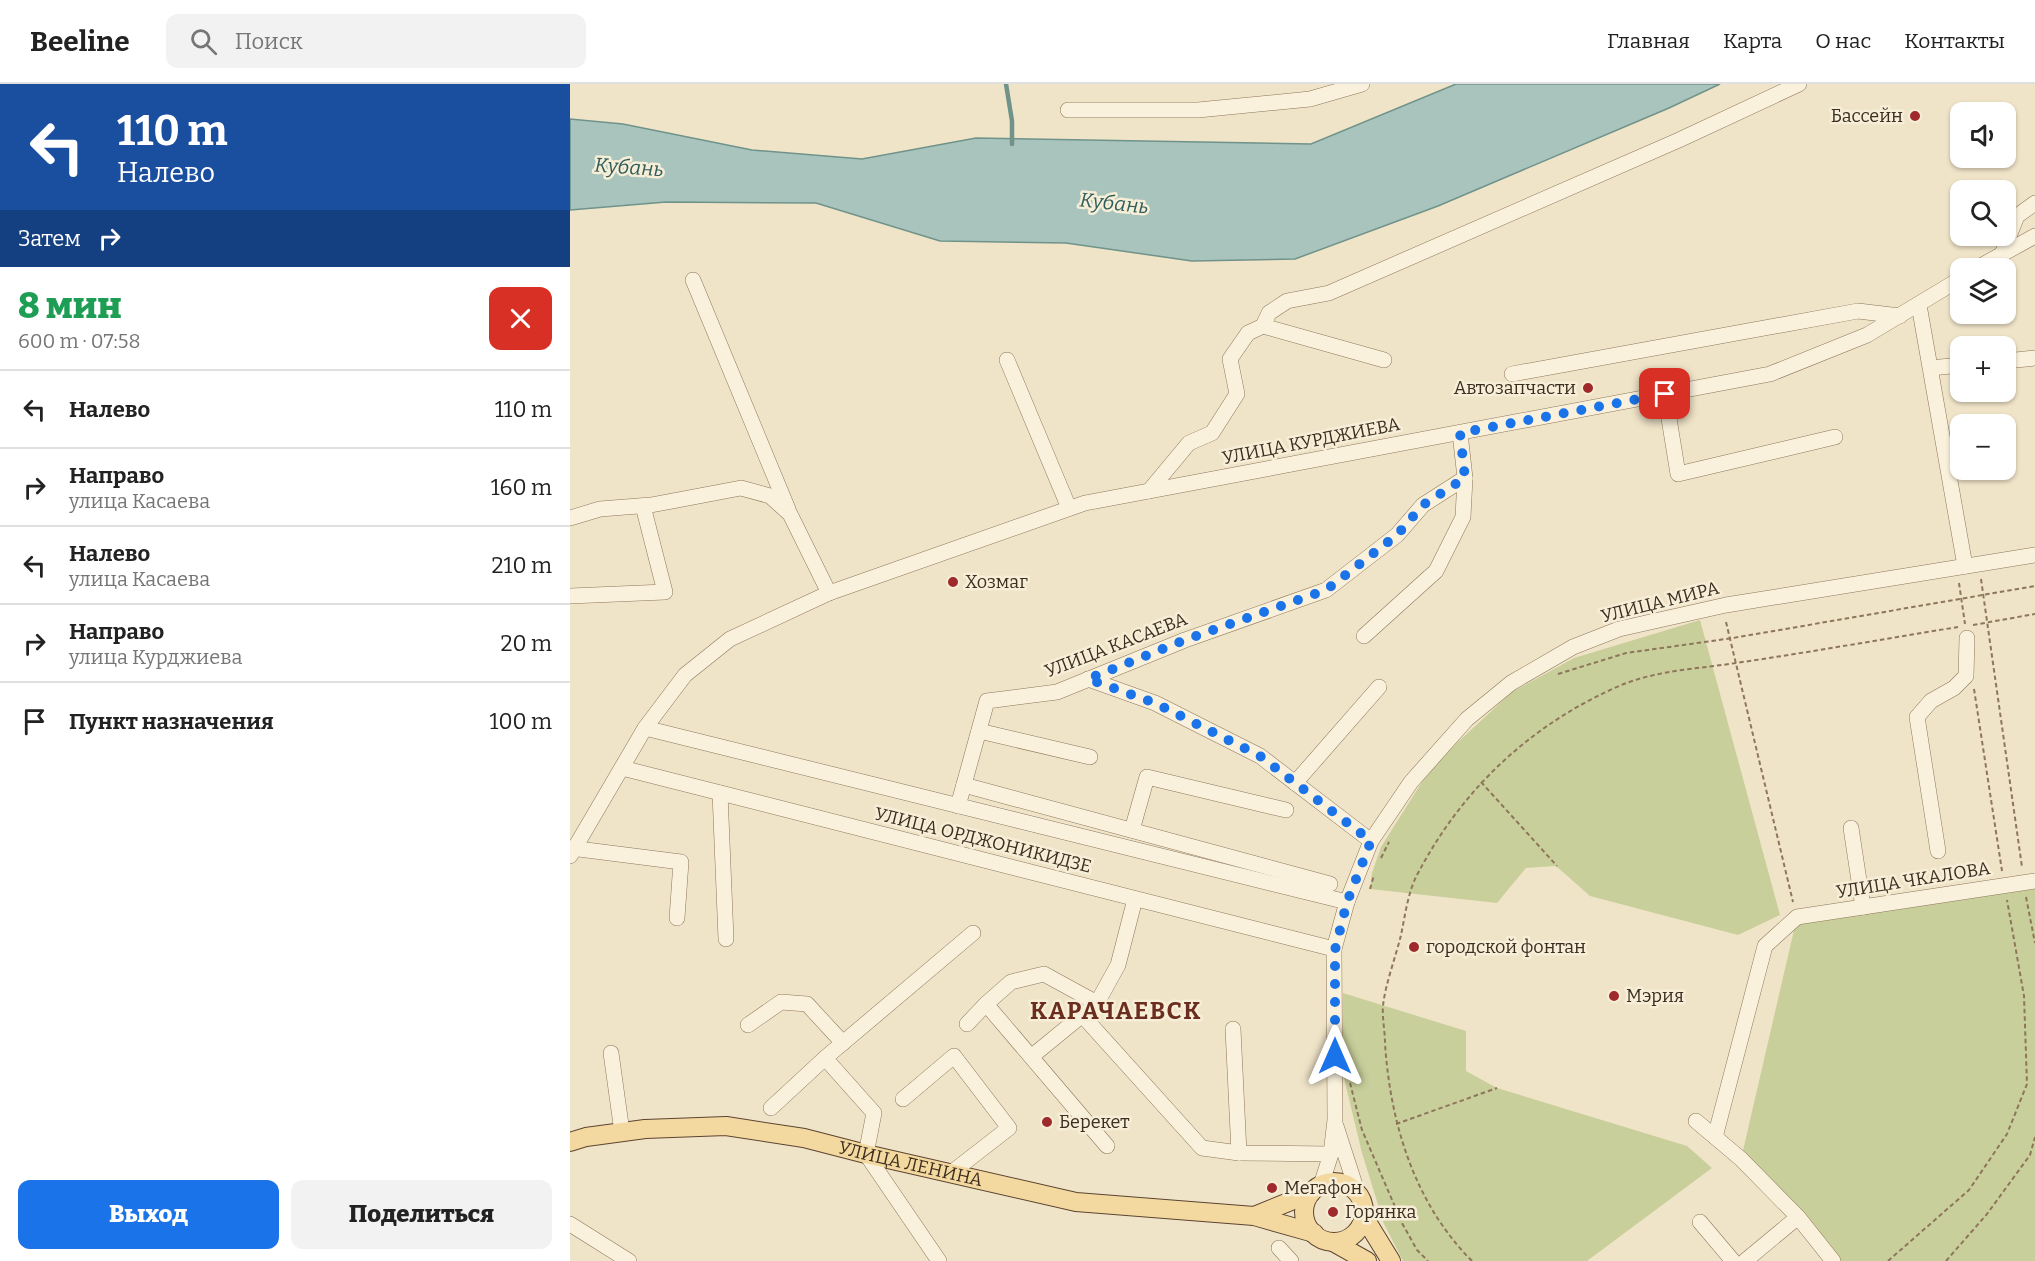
<!DOCTYPE html>
<html lang="ru">
<head>
<meta charset="utf-8">
<style>
	:root { --surface:#fff; --page:#f2f2f2; --text:#222; --muted:#767676; --line:#e0e0e0; --accent:#1a73e8 }
	body { margin:0; font-family:Bitter,serif; background:var(--page); color:var(--text); height:100vh; display:flex; flex-direction:column; font-size:22px; white-space:nowrap }
	* { box-sizing:border-box; margin:0 }
	p { font-size:20px; color:var(--muted) }
	.icon { flex:none; width:33px; height:33px; fill:none; stroke:currentColor; stroke-width:2; stroke-linecap:round; stroke-linejoin:round }
	.map { position:relative; flex:1; overflow:hidden }
	.side { display:flex; flex-direction:column; background:var(--surface); width:570px }
	.side>* { flex:none }
	.guide { background:#1a4fa0; color:#fff; overflow:hidden }
	.buttons { position:absolute; left:1380px; top:18px; display:grid; gap:12px }
	.buttons a { display:grid; place-items:center; width:66px; height:66px; border-radius:12px; background:var(--surface); box-shadow:0 2px 4px #0004; font-size:30px }
	.pin { position:absolute; display:grid; place-items:center; width:51px; height:51px; color:#fff; margin:-26px; border-radius:12px; box-shadow:0 3px 9px #0006 }
	.me { position:absolute; width:66px; margin:-33px; rotate:0deg; stroke-linejoin:round; filter:drop-shadow(0 0 4px #0008) }
	.turn { display:flex; align-items:center; gap:21px; height:126px; padding:0 18px; font-size:27px }
	.turn .icon { width:78px; height:78px; stroke-width:2.5 }
	.turn b { display:block; font-size:42px; line-height:51px }
	.then { display:flex; align-items:center; height:57px; padding:0 18px; background:#0003; gap:12px; font-size:22px }
	.round { display:grid; place-items:center; flex:none; width:63px; height:63px; border-radius:12px; background:var(--page) }
	.summary { display:flex; align-items:center; justify-content:space-between; height:102px; padding:0 18px }
	h1 { font-size:36px; font-weight:800; line-height:45px; color:#1e9e55 }
	.primary-button { display:flex; gap:12px; margin-top:auto; padding:12px 18px }
	.primary-button a { flex:1; height:69px; border-radius:12px; background:var(--accent); color:#fff; font-size:24px; font-weight:800; line-height:69px; text-align:center }
	.primary-button a+a { background:var(--page); color:var(--text) }
	ul { padding:0; list-style:none }
	li { display:flex; align-items:center; gap:18px; height:78px; padding:0 18px; border-top:2px solid var(--line) }
	li div { flex:1 }
	li b { display:block; font-size:22px }
	li em { font-style:normal }
	header { display:flex; align-items:center; gap:36px; box-sizing:border-box; height:84px; padding:0 30px; background:var(--surface); border-bottom:2px solid var(--line) }
	header strong { font-size:28px }
	nav { display:flex; gap:33px; margin-inline-start:auto; font-size:21px }
	.search { width:420px; height:54px; background:var(--page); display:flex; align-items:center; gap:15px; box-sizing:border-box; padding:0 21px; border-radius:12px; color:var(--muted); font-size:22px }
	main { display:flex; flex:1; min-height:0 }
	.map>svg:first-child { display:block }
	.green { fill:#c9cf9b }
	.water { fill:#a9c4bc; stroke:#6f938a; stroke-width:1.5 }
	.lines { fill:none; stroke-linecap:round; stroke-linejoin:round }
	.stream { stroke:#6f938a; stroke-width:4.5 }
	.minor-casing { stroke:#8d765c; stroke-width:16 }
	.major-casing { stroke:#5b4430; stroke-width:20 }
	.path { stroke:#8d765c; stroke-width:2; stroke-dasharray:4.5 3; stroke-linecap:butt }
	.minor { stroke:#faf1dc; stroke-width:15 }
	.major { stroke:#f3d9a0; stroke-width:18 }
	.route { stroke:#1a73e8; stroke-width:10; stroke-dasharray:0 18 }
	.poi-dot { fill:#9e2a2b; stroke:#f7eed8; stroke-width:2 }
	.labels { text-anchor:middle; dominant-baseline:central; stroke-width:5; stroke-linejoin:round; paint-order:stroke }
	.poi-label { font-size:18px; fill:#3d2e20; stroke:#f7eed8; text-anchor:start }
	.street-label { font-size:18px; fill:#3d2e20; stroke:#f7eed8 }
	.water-label { font-size:20px; font-style:italic; fill:#2f5d5a; stroke:#f7eed8 }
	.district-label { font-size:24px; font-weight:bold; letter-spacing:1.5px; fill:#6b2e1e; stroke:#f7eed8 }
</style>
</head>
<body>
<header>
<strong>Beeline</strong>
<div class="search"><svg class="icon" aria-label="search" viewBox="0 0 24 24"><circle cx="10" cy="10" r="6"/><path d="M15 15l6 6"/></svg>Поиск</div>
<nav><a>Главная</a><a>Карта</a><a>О нас</a><a>Контакты</a></nav>
</header>
<main>
<section class="side">
<div class="guide">
<div class="turn"><svg class="icon" aria-label="left" viewBox="0 0 24 24"><path d="M17 20v-9H6M10 6l-5 5 5 5"/></svg><div><b>110 m</b>Налево</div></div>
<div class="then">Затем<svg class="icon" aria-label="right" viewBox="0 0 24 24"><path d="M7 20v-9h11M14 6l5 5-5 5"/></svg></div>
</div>
<div class="summary"><div><h1>8 мин</h1><p>600 m · 07:58</p></div><a class="round" style="background:#d93025;color:#fff"><svg class="icon" aria-label="close" viewBox="0 0 24 24"><path d="M6 6l12 12M18 6L6 18"/></svg></a></div>
<ul>
<li><svg class="icon" aria-label="left" viewBox="0 0 24 24"><path d="M17 20v-9H6M10 6l-5 5 5 5"/></svg><div><b>Налево</b></div><em>110 m</em></li>
<li><svg class="icon" aria-label="right" viewBox="0 0 24 24"><path d="M7 20v-9h11M14 6l5 5-5 5"/></svg><div><b>Направо</b><p>улица Касаева</p></div><em>160 m</em></li>
<li><svg class="icon" aria-label="left" viewBox="0 0 24 24"><path d="M17 20v-9H6M10 6l-5 5 5 5"/></svg><div><b>Налево</b><p>улица Касаева</p></div><em>210 m</em></li>
<li><svg class="icon" aria-label="right" viewBox="0 0 24 24"><path d="M7 20v-9h11M14 6l5 5-5 5"/></svg><div><b>Направо</b><p>улица Курджиева</p></div><em>20 m</em></li>
<li><svg class="icon" aria-label="arrive" viewBox="0 0 24 24"><path d="M6 21V4h12l-3 4 3 4H6"/></svg><div><b>Пункт назначения</b></div><em>100 m</em></li>
</ul>
<div class="primary-button"><a>Выход</a><a>Поделиться</a></div>
</section>
<div class="map">
<svg width="1465" height="1177" viewBox="0 0 1465 1177">
	<rect width="100%" height="100%" fill="#f0e4c8"/>
	<g class="green">
		<polygon points="1130,536 1210,831 1168,851 1020,812 986,782 956,784 927,819 800,805 802,789 811,763 862,682 942,608 1004,574"/>
		<polygon points="1465,797 1465,1177 1263,1177 1171,1075 1227,833"/>
		<polygon points="773,909 896,947 896,987 927,1004 1117,1062 1142,1084 1017,1177 833,1177 814,1140 792,1069 772,986"/>
	</g>
	<polygon class="water" points="886,0 1150,0 1099,24 868,122 725,175 622,177 496,159 370,157 246,119 96,118 0,126 0,35 53,40 182,66 292,75 406,54 741,60"/>
	<g class="lines">
		<polyline class="stream" points="436,0 442,37 442,60"/>
		<defs>
			<g id="minor">
				<polyline points="498,26 628,26 740,15 792,0"/>
				<polyline points="1432,170 1447,132 1465,119"/>
				<polyline points="1407,184 1465,152"/>
				<polyline points="123,196 218,425"/>
				<polyline points="1349,221 1395,482"/>
				<polyline points="693,242 699,229 717,217 759,209 1109,56 1229,0"/>
				<polyline points="437,276 499,424"/>
				<polyline points="1436,277 1465,274"/>
				<polyline points="1361,284 1390,281"/>
				<polyline points="942,290 1288,227 1330,232"/>
				<polyline points="1095,310 1108,390 1265,353"/>
				<polyline points="579,407 619,359 642,349 667,310 660,275 678,249 693,242 814,276"/>
				<polyline points="0,434 30,425 81,421 171,404 200,412 220,430 259,509"/>
				<polyline points="0,512 95,508 73,422"/>
				<polyline points="794,552 866,487 893,433 895,394"/>
				<polyline points="518,595 585,619 690,672 801,757"/>
				<polyline points="75,644 777,818"/>
				<polyline points="409,647 520,673"/>
				<polyline points="52,684 764,865"/>
				<polyline points="725,699 809,603"/>
				<polyline points="394,701 760,800"/>
				<polyline points="150,709 156,855"/>
				<polyline points="388,722 417,617 487,608 615,556 756,506 827,451 853,421 895,394 890,349"/>
				<polyline points="1281,744 1293,823"/>
				<polyline points="562,746 577,693 716,726"/>
				<polyline points="0,764 111,778 107,834"/>
				<polyline points="1368,767 1347,633 1361,617 1384,604 1396,592 1397,554"/>
				<polyline points="0,772 75,644 115,591 160,555 259,509 515,419 1200,290 1297,251 1390,195"/>
				<polyline points="527,919 548,881 565,815"/>
				<polyline points="512,931 632,1064 669,1069 761,1070"/>
				<polyline points="397,940 416,920"/>
				<polyline points="178,941 211,918 237,920 273,959"/>
				<polyline points="663,945 669,1069"/>
				<polyline points="41,969 52,1048"/>
				<polyline points="461,973 527,919 474,890 441,898 416,920 537,1062"/>
				<polyline points="333,1015 384,972 439,1044 381,1089"/>
				<polyline points="201,1024 255,974"/>
				<polyline points="1126,1037 1171,1075 1228,1133 1263,1177"/>
				<polyline points="766,1042 787,1107"/>
				<polyline points="1145,1053 1195,862 1227,833 1465,797"/>
				<polyline points="751,1101 761,1070 765,1036 764,865 777,818 801,757 841,698 897,635 941,599 1003,563 1049,545 1156,521 1465,471"/>
				<polyline points="1130,1138 1163,1177"/>
				<polyline points="0,1140 59,1177"/>
				<polyline points="709,1164 721,1177"/>
				<polyline points="369,1177 296,1070 304,1029 255,974 403,849"/>
				<polyline points="1175,1177 1228,1133"/>
			</g>
			<g id="major">
				<path id="s1" d="M0,1058l16,-5 59,-8 81,-3 78,12 62,16 210,48 178,14 60,17"/>
				<circle cx="764" cy="1128" r="30"/>
				<polyline points="684,1132 741,1109"/>
				<polyline points="794,1133 821,1177"/>
				<polyline points="763,1158 797,1177"/>
			</g>
		</defs>
		<use href="#minor" class="minor-casing"/>
		<use href="#major" class="major-casing"/>
		<g class="path">
			<polyline points="1411,495 1452,783"/>
			<polyline points="1389,499 1395,540"/>
			<polyline points="1156,538 1223,818"/>
			<polyline points="1403,541 1465,530"/>
			<polyline points="988,590 1056,569 1163,554 1465,502"/>
			<polyline points="1404,605 1432,787"/>
			<polyline points="911,698 987,782"/>
			<polyline points="811,774 819,758"/>
			<polyline points="800,805 804,791"/>
			<polyline points="1456,813 1465,859"/>
			<polyline points="780,999 792,1046 832,1139 847,1166 858,1177"/>
			<polyline points="826,1040 927,1004"/>
			<path d="M902,1177c-58,-58 -82,-139 -87,-218 0,-12 -3,-25 -2,-37 2,-21 13,-50 18,-71 4,-19 7,-43 16,-60 45,-86 113,-150 202,-189 38,-16 78,-17 117,-23 75,-11 148,-24 222,-36"/>
			<polyline points="1318,1177 1399,1106 1437,1050 1457,1000 1454,912 1437,816"/>
			<polyline points="1376,1177 1417,1130 1460,1071 1465,1053"/>
		</g>
		<use href="#minor" class="minor"/>
		<use href="#major" class="major"/>
	</g>
	<g class="lines">
		<polyline class="route" points="765,972 765,866 777,818 801,757 690,672 585,619 518,595 615,556 756,506 827,451 853,421 895,394 890,349 1095,310"/>
	</g>
	<g class="poi-dot">
		<circle cx="1345" cy="32" r="6"/>
		<circle cx="1018" cy="304" r="6"/>
		<circle cx="383" cy="498" r="6"/>
		<circle cx="844" cy="863" r="6"/>
		<circle cx="1044" cy="912" r="6"/>
		<circle cx="477" cy="1038" r="6"/>
		<circle cx="702" cy="1104" r="6"/>
		<circle cx="763" cy="1128" r="6"/>
	</g>
	<g class="labels">
		<g class="poi-label">
			<text x="1333" y="32" text-anchor="end">Бассейн</text>
			<text x="1006" y="304" text-anchor="end">Автозапчасти</text>
			<text x="395" y="498">Хозмаг</text>
			<text x="856" y="863">городской фонтан</text>
			<text x="1056" y="912">Мэрия</text>
			<text x="489" y="1038">Берекет</text>
			<text x="714" y="1104">Мегафон</text>
			<text x="775" y="1128">Горянка</text>
		</g>
		<g class="street-label">
			<text transform="translate(741 357) rotate(-11)">УЛИЦА КУРДЖИЕВА</text>
			<text transform="translate(1090 518) rotate(-14)">УЛИЦА МИРА</text>
			<text transform="translate(546 561) rotate(-21)">УЛИЦА КАСАЕВА</text>
			<text transform="translate(413 756) rotate(14)">УЛИЦА ОРДЖОНИКИДЗЕ</text>
			<text transform="translate(1343 796) rotate(-9)">УЛИЦА ЧКАЛОВА</text>
			<text stroke="none"><textPath href="#s1" startOffset="346">УЛИЦА ЛЕНИНА</textPath></text>
		</g>
		<g class="water-label">
			<text transform="translate(59 83) rotate(4)">Кубань</text>
			<text transform="translate(544 119) rotate(6)">Кубань</text>
		</g>
		<g class="district-label">
			<text x="546" y="927">КАРАЧАЕВСК</text>
		</g>
	</g>
</svg>
<div class="buttons">
<a><svg class="icon" aria-label="sound" viewBox="0 0 24 24"><path d="M4 9h4l5-4v14l-5-4H4zM17 9q2 3 0 6"/></svg></a>
<a><svg class="icon" aria-label="search" viewBox="0 0 24 24"><circle cx="10" cy="10" r="6"/><path d="M15 15l6 6"/></svg></a>
<a><svg class="icon" aria-label="layers" viewBox="0 0 24 24"><path d="M12 4l9 5-9 5-9-5zM3 14l9 5 9-5"/></svg></a>
<a>+</a>
<a>−</a>
</div>
<div class="pin" style="left:1095px;top:310px;background:#d93025"><svg class="icon" aria-label="arrive" viewBox="0 0 24 24"><path d="M6 21V4h12l-3 4 3 4H6"/></svg></div>
<svg class="me" style="left:765px;top:972px" viewBox="-20 -20 40 40"><path d="M0-17L14 15 0 8-14 15z" fill="#1a73e8" stroke="#fff" stroke-width="4"/></svg>
</div>
</main>
</body>
</html>
